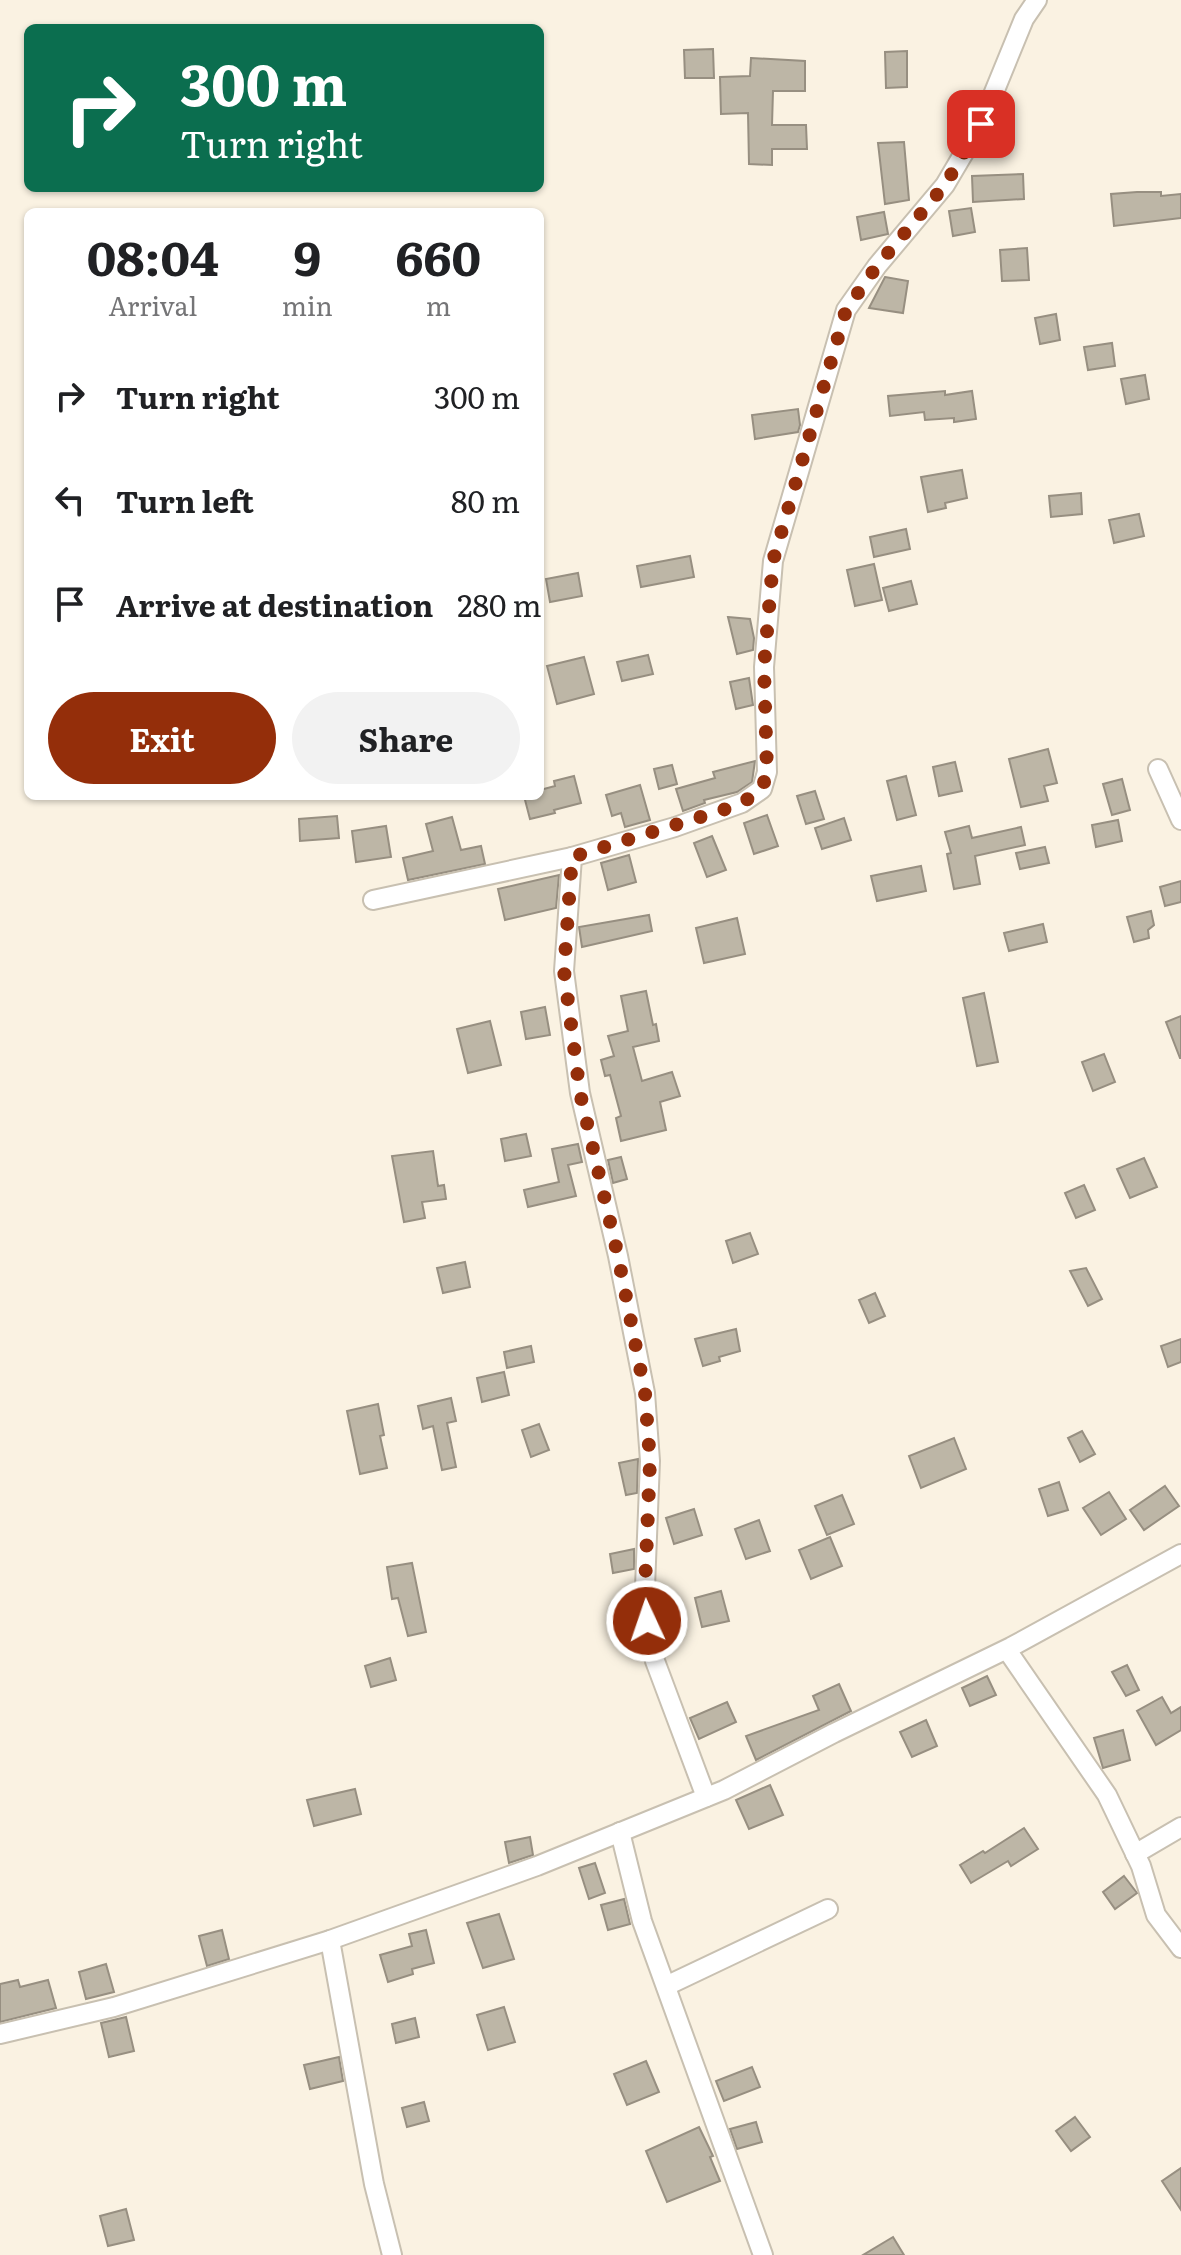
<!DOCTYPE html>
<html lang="en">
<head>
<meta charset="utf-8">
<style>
	:root { --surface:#fff; --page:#f2f2f2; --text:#202124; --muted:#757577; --accent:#942e0a }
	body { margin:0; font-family:Literata,serif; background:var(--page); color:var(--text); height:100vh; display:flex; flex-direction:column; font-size:30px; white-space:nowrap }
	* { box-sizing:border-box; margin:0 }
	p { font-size:26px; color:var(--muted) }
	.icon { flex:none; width:44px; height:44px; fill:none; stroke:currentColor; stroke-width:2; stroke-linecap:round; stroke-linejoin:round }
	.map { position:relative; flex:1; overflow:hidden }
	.drawer { position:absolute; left:24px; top:208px; width:520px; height:592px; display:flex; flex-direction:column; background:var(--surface); border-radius:12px; box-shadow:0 2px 6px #0004 }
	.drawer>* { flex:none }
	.top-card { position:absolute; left:24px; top:24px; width:520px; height:168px; border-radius:12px; box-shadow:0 2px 6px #0004; background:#0b6e4f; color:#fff; overflow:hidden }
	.pin { position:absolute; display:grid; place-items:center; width:68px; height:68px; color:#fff; margin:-34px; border-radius:16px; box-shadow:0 4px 12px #0006 }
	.me { position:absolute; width:88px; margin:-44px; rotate:357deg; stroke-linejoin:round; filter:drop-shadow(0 0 6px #0008) }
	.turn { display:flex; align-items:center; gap:28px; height:168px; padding:0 24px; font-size:36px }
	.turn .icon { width:104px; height:104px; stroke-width:2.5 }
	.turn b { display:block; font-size:56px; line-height:68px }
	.eta { display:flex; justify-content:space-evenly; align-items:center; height:136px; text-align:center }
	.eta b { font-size:48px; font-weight:700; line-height:56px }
	.action { display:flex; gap:16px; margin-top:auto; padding:16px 24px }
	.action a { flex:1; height:92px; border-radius:48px; background:var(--accent); color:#fff; font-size:32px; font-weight:700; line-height:92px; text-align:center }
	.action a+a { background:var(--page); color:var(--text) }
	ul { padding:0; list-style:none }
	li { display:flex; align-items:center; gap:24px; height:104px; padding:0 24px }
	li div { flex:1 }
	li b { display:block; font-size:30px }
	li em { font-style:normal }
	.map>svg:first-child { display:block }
	.building { fill:#bdb6a6; stroke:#978f81; stroke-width:2 }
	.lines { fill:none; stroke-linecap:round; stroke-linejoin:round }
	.minor-casing { stroke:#c8c0b1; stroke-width:22 }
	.minor { stroke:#fff; stroke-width:18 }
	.route { stroke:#942e0a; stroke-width:14; stroke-dasharray:0 25.2 }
</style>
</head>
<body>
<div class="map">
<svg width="1181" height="2255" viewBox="0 0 1181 2255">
	<rect width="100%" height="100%" fill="#faf2e2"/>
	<g class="building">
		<polygon points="713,49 714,78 685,78 684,50"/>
		<polygon points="907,51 907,87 886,88 885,52"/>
		<polygon points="751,58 805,61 805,91 773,91 772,125 806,125 807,149 772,149 772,165 749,164 748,113 721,114 720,77 750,76"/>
		<polygon points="904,142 909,200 885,204 878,143"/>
		<polygon points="1023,174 1024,199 973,202 972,176"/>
		<polygon points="1137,192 1161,192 1161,196 1181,194 1181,218 1114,226 1111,194"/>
		<polygon points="971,208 975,232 953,236 949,211"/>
		<polygon points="884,212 888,234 861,240 857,217"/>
		<polygon points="1027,248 1029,280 1002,281 1000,250"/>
		<polygon points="885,277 908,281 903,313 869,308"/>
		<polygon points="1056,314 1060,340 1040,344 1035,318"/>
		<polygon points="1112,343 1115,366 1088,370 1084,347"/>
		<polygon points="1145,375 1149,399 1126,404 1121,379"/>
		<polygon points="945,391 945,395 972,391 976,419 954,422 954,418 925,420 924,412 890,416 888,396"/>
		<polygon points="798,409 800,425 798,432 755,439 752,415"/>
		<polygon points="962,470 967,498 945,503 946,508 928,512 921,477"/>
		<polygon points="1081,493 1082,514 1051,517 1049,496"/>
		<polygon points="1139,514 1144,536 1114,543 1109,520"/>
		<polygon points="906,529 910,549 874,557 870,537"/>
		<polygon points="690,556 694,577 641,587 637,566"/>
		<polygon points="874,564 882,600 855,606 847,570"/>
		<polygon points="578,573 582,596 550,602 546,579"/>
		<polygon points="911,581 917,604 889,611 883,588"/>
		<polygon points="728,617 750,619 754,638 753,650 737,654"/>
		<polygon points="648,655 653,674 622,681 617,662"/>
		<polygon points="584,657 594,694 557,704 547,666"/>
		<polygon points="749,678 753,705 736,709 730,682"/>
		<polygon points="1048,749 1057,783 1044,786 1048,801 1021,807 1009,759"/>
		<polygon points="755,761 752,782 737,792 704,800 705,803 683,811 676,789 715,778 713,772"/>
		<polygon points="955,762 962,791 939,796 933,767"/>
		<polygon points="672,765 677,784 659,789 654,769"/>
		<polygon points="574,776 581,803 554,810 555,813 530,819 524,796 540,796 540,790 555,786 554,781"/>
		<polygon points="906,776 916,815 897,820 887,781"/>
		<polygon points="1122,779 1130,810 1112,815 1103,784"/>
		<polygon points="640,785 650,820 625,827 621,813 612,816 606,795"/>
		<polygon points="815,791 824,819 806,824 797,796"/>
		<polygon points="767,815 778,846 754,854 744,823"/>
		<polygon points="337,816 339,838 300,841 299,819"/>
		<polygon points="452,817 461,850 481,846 485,864 408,880 403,858 433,851 426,824"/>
		<polygon points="844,818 851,840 822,849 815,828"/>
		<polygon points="1118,820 1122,841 1096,847 1092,825"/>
		<polygon points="386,826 391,857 356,862 352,831"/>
		<polygon points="969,826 972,838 1021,827 1025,845 975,856 980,884 954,889 947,854 951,853 945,832"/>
		<polygon points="712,836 726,870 707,877 694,843"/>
		<polygon points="1045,847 1049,863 1020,869 1016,853"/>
		<polygon points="629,855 636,882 608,890 601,863"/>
		<polygon points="921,866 926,891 877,901 871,876"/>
		<polygon points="559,875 556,908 505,920 498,889"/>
		<polygon points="1181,881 1181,902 1165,906 1160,887"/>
		<polygon points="1151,911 1154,925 1148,930 1149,938 1134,942 1127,917"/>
		<polygon points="649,915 652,931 582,947 579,927"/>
		<polygon points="737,918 745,954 704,963 696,928"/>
		<polygon points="1043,924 1047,942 1009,951 1004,933"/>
		<polygon points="646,991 653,1025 656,1024 659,1041 633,1047 642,1081 672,1072 680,1096 660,1102 666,1130 621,1141 616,1118 621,1116 610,1075 605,1076 601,1060 614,1056 608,1036 628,1031 621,996"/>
		<polygon points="984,993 998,1062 977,1066 963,998"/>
		<polygon points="545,1007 550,1035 526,1039 521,1012"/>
		<polygon points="1181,1016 1181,1058 1180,1058 1166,1022"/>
		<polygon points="490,1021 501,1065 468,1073 457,1029"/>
		<polygon points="1104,1054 1115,1082 1093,1091 1082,1062"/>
		<polygon points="526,1134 531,1156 505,1161 501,1139"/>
		<polygon points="578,1144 582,1162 568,1165 576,1196 528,1207 524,1190 559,1182 552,1149"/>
		<polygon points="433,1151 438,1186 444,1185 446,1199 422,1202 425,1218 404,1222 392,1156"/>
		<polygon points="621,1157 627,1179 613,1183 608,1160"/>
		<polygon points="1144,1158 1157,1187 1130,1198 1117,1169"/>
		<polygon points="1084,1185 1095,1210 1076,1218 1065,1193"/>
		<polygon points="750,1233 758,1254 733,1263 726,1241"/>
		<polygon points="465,1262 470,1287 443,1293 437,1268"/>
		<polygon points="1086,1268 1102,1299 1088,1306 1070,1271"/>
		<polygon points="875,1293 885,1316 869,1323 859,1300"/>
		<polygon points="736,1329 740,1351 719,1357 720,1361 703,1366 695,1339"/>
		<polygon points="1181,1339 1181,1362 1168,1367 1161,1346"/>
		<polygon points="531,1346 534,1362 507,1368 504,1352"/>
		<polygon points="504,1372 509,1395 482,1402 477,1378"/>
		<polygon points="451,1398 456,1421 447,1423 456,1467 442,1470 433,1426 423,1429 418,1406"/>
		<polygon points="378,1404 384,1435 380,1436 387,1468 360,1474 347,1411"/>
		<polygon points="539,1424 549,1450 531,1457 522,1430"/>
		<polygon points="1082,1431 1095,1454 1080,1462 1068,1438"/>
		<polygon points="954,1438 966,1469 921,1488 909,1456"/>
		<polygon points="638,1459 637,1493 626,1495 619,1463"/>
		<polygon points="1059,1482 1068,1510 1048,1516 1039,1489"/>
		<polygon points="1165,1486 1179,1506 1144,1530 1130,1510"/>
		<polygon points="1109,1492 1126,1519 1101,1535 1083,1508"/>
		<polygon points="842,1495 854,1524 827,1535 815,1506"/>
		<polygon points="694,1509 702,1535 674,1544 666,1518"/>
		<polygon points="759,1520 770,1551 746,1559 735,1529"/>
		<polygon points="830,1537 842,1566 811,1579 799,1550"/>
		<polygon points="634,1549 634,1569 613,1573 610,1554"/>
		<polygon points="412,1563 426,1632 408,1636 398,1598 392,1599 387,1567"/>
		<polygon points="721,1591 729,1621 702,1627 695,1598"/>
		<polygon points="390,1658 396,1680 371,1687 365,1666"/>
		<polygon points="1127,1665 1139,1690 1126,1696 1112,1672"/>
		<polygon points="987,1676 996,1695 970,1706 962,1688"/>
		<polygon points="839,1684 851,1711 756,1760 746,1736 819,1710 813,1696"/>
		<polygon points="1162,1697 1171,1713 1181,1707 1181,1730 1156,1745 1137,1711"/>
		<polygon points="727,1702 736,1722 699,1739 690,1718"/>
		<polygon points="926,1720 937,1746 912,1757 900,1732"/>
		<polygon points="1123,1730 1130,1760 1103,1768 1094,1738"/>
		<polygon points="770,1785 783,1815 749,1829 736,1800"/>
		<polygon points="355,1789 361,1814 314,1826 307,1800"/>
		<polygon points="1024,1828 1038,1849 1011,1866 1008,1861 971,1883 960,1865 983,1851 985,1853"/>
		<polygon points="530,1837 533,1855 509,1863 505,1842"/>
		<polygon points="595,1863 605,1893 589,1899 579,1868"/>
		<polygon points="1124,1876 1137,1893 1115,1909 1103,1892"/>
		<polygon points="624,1899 630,1924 608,1930 601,1905"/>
		<polygon points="499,1914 514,1959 483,1968 467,1923"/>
		<polygon points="222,1930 229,1959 207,1966 199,1936"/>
		<polygon points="426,1930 434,1963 412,1969 413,1974 388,1982 380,1955 412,1946 409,1934"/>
		<polygon points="106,1964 114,1992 86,1999 79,1972"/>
		<polygon points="18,1980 20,1987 48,1980 56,2008 0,2022 0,1984"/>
		<polygon points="504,2007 515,2042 488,2050 477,2015"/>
		<polygon points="126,2017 134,2051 109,2057 101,2023"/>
		<polygon points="415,2018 419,2037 396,2043 392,2024"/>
		<polygon points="339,2057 343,2081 310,2089 304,2065"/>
		<polygon points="646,2061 659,2092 627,2105 614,2074"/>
		<polygon points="752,2067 760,2087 724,2101 716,2081"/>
		<polygon points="424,2102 429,2121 407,2127 402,2108"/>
		<polygon points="1075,2117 1090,2137 1071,2151 1056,2131"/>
		<polygon points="756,2122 762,2142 737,2149 730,2129"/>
		<polygon points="699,2127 713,2156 710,2157 720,2181 667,2202 646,2151"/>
		<polygon points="1181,2168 1181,2210 1162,2181"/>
		<polygon points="126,2209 134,2240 108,2246 100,2216"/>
		<polygon points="893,2237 904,2255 863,2255"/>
	</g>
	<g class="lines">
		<defs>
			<g id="minor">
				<polyline points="1158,769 1181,820"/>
				<polyline points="572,857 564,971 580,1093 618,1256 645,1393 650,1461 645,1587 647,1621 655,1661 706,1797"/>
				<polyline points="373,900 572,857 675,827 742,803 762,789 767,772 764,667 773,561 846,310 877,266 945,185 981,124 1024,19 1037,0"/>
				<polyline points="1007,1650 1107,1795 1141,1866 1156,1915 1181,1948"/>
				<polyline points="620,1832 642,1921 763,2255"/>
				<polyline points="1135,1854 1181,1827"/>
				<polyline points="330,1940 374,2184 392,2255"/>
				<polyline points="666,1986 828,1909"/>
				<polyline points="0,2034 114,2007 330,1940 537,1866 724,1790 834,1733 1011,1647 1181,1554"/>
			</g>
		</defs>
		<use href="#minor" class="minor-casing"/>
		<use href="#minor" class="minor"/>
	</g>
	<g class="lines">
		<polyline class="route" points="647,1621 645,1587 650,1461 645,1393 618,1256 580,1093 564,971 572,857 720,811 742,803 762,789 767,772 764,667 773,561 846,310 877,266 945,185 981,124"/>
	</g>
</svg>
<div class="pin" style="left:981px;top:124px;background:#d93025"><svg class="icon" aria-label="arrive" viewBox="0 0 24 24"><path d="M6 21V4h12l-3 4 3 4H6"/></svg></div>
<svg class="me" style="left:647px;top:1621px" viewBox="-20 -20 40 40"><circle r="17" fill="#942e0a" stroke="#fff" stroke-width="3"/><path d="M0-11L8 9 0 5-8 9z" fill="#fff"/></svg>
<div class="top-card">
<div class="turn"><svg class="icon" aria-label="right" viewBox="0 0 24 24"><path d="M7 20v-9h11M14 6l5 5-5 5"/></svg><div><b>300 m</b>Turn right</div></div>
</div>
<section class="drawer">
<div class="eta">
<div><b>08:04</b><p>Arrival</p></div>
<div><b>9</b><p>min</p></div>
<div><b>660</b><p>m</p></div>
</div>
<ul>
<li><svg class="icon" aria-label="right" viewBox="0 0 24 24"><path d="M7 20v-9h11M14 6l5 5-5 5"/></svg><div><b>Turn right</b></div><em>300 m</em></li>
<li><svg class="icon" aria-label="left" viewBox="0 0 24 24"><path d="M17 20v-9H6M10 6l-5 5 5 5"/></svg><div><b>Turn left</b></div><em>80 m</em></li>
<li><svg class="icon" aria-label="arrive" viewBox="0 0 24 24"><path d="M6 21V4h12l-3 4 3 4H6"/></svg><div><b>Arrive at destination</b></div><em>280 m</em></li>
</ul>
<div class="action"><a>Exit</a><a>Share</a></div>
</section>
</div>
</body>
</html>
